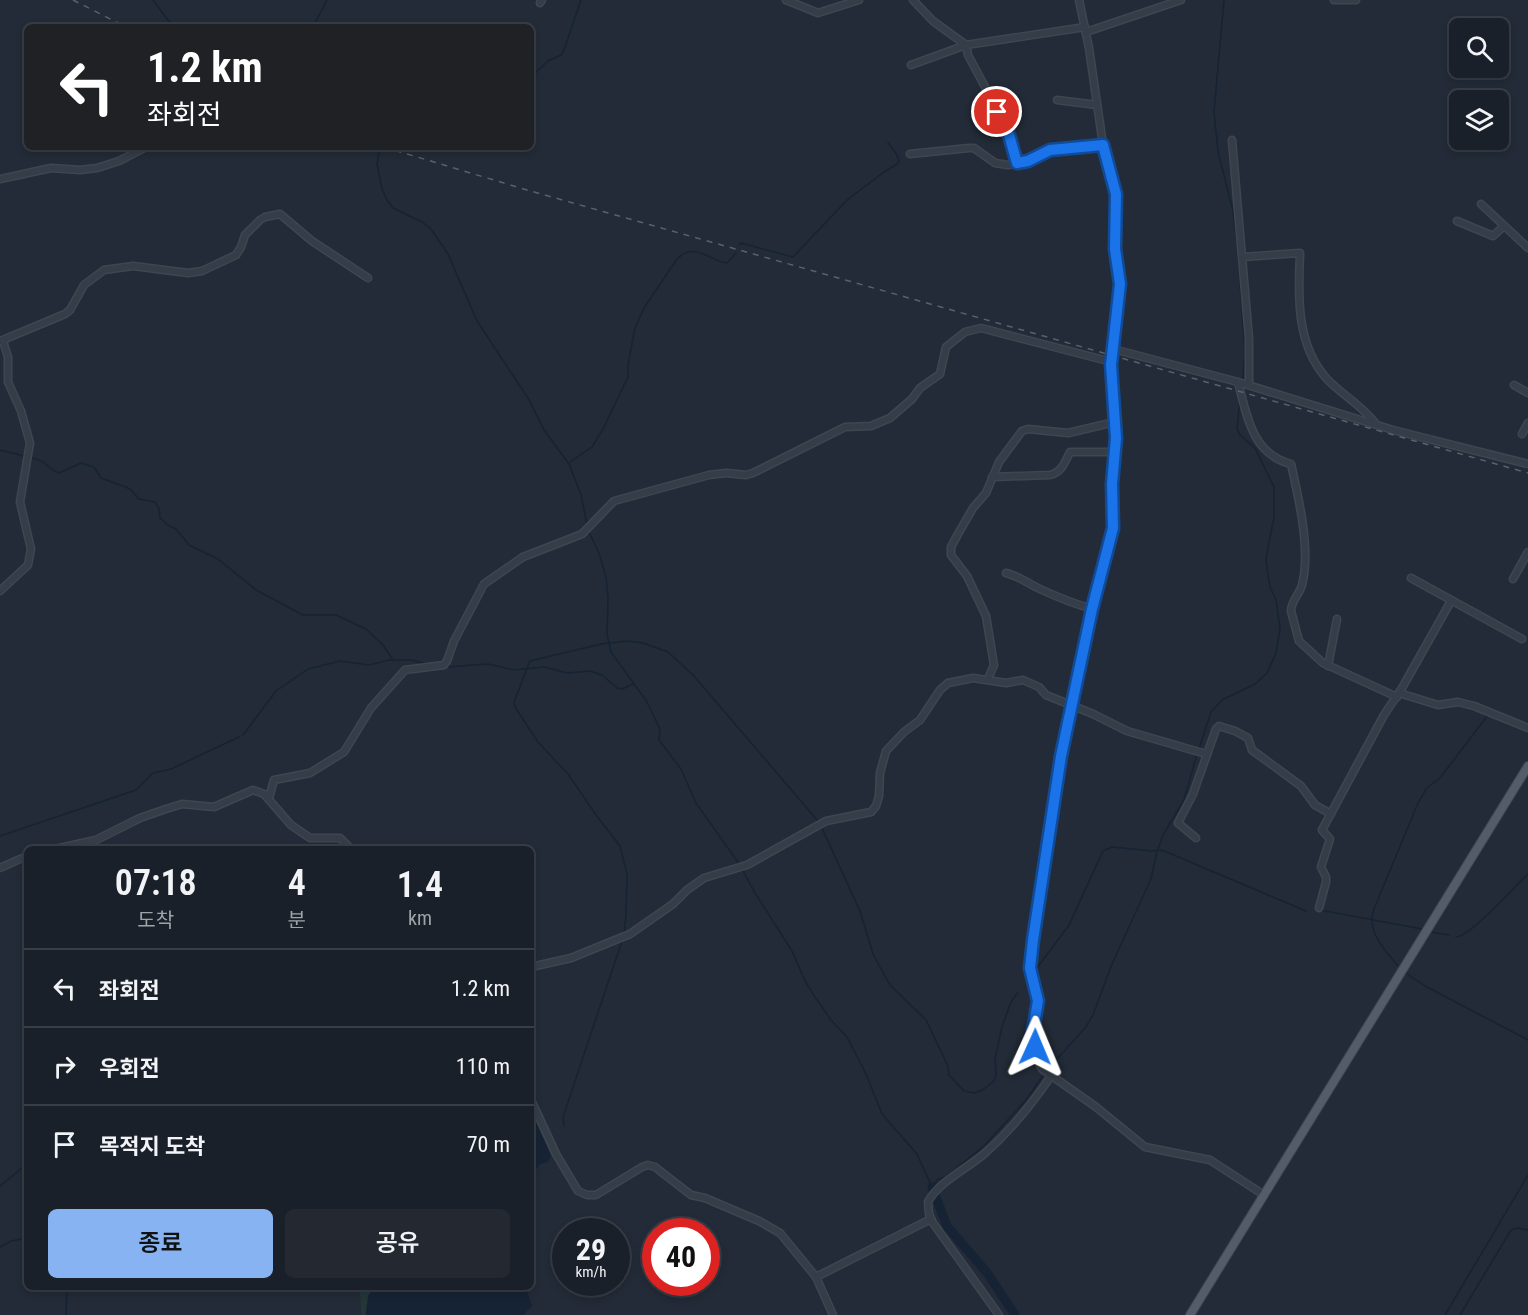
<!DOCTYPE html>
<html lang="ko">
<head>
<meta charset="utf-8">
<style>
	:root { --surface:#1a2029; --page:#232831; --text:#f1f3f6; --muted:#9fa3a8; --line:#383e46; --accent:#87b3f2 }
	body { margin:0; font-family:"Roboto Condensed","Noto Sans KR",sans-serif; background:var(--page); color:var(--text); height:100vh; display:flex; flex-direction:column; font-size:22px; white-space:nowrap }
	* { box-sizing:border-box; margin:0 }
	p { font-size:20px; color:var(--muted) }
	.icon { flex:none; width:33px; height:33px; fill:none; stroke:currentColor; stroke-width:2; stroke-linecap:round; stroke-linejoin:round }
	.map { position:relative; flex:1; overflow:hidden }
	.details { position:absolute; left:24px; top:846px; width:510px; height:444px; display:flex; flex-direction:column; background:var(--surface); border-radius:9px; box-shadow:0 3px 9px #0003,0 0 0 2px var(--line) }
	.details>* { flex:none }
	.top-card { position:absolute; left:24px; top:24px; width:510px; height:126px; border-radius:9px; box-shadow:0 3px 9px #0003,0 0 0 2px var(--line); background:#202124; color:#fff; overflow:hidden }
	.buttons { position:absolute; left:1449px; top:18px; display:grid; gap:12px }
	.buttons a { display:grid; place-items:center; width:60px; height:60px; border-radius:9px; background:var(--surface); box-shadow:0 3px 9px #0003,0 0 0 2px var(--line); font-size:30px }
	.speed { position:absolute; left:552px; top:1218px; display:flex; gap:12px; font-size:30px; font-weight:700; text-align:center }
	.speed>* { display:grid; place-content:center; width:78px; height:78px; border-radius:50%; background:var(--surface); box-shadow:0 3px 9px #0003,0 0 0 2px var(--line); line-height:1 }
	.speed small { font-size:15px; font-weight:400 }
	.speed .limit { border:9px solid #d22; background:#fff; color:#111 }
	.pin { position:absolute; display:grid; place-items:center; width:51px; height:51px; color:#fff; margin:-26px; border:3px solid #fff; border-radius:50%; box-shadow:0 2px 6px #0007 }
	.me { position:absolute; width:66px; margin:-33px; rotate:1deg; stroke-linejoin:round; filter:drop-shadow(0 0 4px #0008) }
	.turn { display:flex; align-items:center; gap:21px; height:126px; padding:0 24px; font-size:27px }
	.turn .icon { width:78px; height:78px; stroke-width:2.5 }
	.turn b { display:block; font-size:42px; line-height:51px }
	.eta { display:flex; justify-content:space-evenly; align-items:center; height:102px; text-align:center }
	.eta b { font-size:36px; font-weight:600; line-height:42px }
	.cta { display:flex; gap:12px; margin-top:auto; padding:12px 24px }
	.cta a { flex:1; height:69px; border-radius:9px; background:var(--accent); color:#111; font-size:24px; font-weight:600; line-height:69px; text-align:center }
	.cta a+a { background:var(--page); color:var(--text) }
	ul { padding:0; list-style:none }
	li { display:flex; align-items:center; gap:18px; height:78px; padding:0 24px; border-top:2px solid var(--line) }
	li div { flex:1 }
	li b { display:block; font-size:22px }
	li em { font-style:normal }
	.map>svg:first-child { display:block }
	.green { fill:#243638 }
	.water { fill:#162334 }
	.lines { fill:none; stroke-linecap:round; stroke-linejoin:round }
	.stream { stroke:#162334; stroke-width:1.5 }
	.river { stroke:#162334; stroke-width:9 }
	.minor-casing { stroke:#3e4651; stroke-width:9 }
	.major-casing { stroke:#3e4651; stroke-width:10 }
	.minor { stroke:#353d48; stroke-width:6 }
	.major { stroke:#535c68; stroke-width:8 }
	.rail { stroke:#57616f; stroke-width:1.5; stroke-dasharray:6 6; stroke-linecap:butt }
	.route-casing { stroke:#114b97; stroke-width:15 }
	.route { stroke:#1a73e8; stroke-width:10 }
</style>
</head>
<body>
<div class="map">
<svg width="1528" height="1315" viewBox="0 0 1528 1315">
	<rect width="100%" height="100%" fill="#222b37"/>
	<path class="green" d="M360,1287h15c-7,8 -9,17 -9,28h-5z"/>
	<g class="water">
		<polygon points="531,1109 551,1156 548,1162 540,1164 531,1176"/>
		<polygon points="375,1287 526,1287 532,1306 523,1315 366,1315 368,1296"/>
	</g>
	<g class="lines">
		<g class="stream">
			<polyline points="153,0 173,27"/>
			<polyline points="1224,0 1214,112 1218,152 1233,211 1237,242 1245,351 1243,380"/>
			<polyline points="313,27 327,0"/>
			<polyline points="531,77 548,61 561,55 564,50 581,0"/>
			<polyline points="380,147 377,164 382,189 387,200 393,208 422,222 431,229 448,254 477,321 528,398 544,430 569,464 581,495 587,524"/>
			<path d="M740,245l1,-2 52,14 54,-57 37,-28 13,-8 2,-3c-2,-9 -7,-12 -11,-19"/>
			<polyline points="0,450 24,456"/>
			<path d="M31,458c17,2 15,11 28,15l22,-10 13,4 7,11 25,9 5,3 8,9 16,3 4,7 1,9 9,8 7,3 13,16 29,14 38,31 47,25h33l30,14 17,16 10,15"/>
			<path d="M570,462l22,-15 11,-18 25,-52v-12l7,-37 9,-20 33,-49c18,-18 32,2 50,4l9,-10"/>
			<polyline points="589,532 599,553 606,577 608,599 607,634 611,652 647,702 660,729 659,740 681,769 696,803 740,865"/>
			<polyline points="446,667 488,664 514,670 544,667 567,673 590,671 602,675 617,688 622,689 633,684"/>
			<polyline points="243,735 276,691 308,669 340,661 369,665 389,660 412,660 429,665"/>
			<polyline points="1199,749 1211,712 1222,700 1255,684 1267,673 1276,653 1280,629 1276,600 1270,587 1267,568 1266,559 1274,517 1274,487 1255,448 1240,435 1237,429 1240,399"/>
			<polyline points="821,826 860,911 873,954 880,967 890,985 926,1020 948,1066 949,1075 964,1091 975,1093 984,1089 994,1081 996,1075 995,1059 1002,1027 1011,1002 1018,992"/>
			<polyline points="0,836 136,790 153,773 171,769 239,737"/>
			<polyline points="742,869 755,893 792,951 805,981 813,994 831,1020 847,1037 866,1074 882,1114 917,1154 932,1187"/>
			<polyline points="1320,910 1422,929"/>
			<polyline points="1431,932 1449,935"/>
			<polyline points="624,935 626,915 627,874 620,846 596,815 568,774 538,742 515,707 514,702 530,661 601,644 627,641 643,643 668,652 694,676 818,821"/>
			<path d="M1456,937c14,0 59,-51 72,-63"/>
			<path d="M1398,966c-13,-16 -32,-34 -24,-57l44,-106 9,-15 13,-10 48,-63"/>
			<polyline points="1034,972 1069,925 1103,851 1112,847 1152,851 1161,850 1169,853 1306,911"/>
			<polyline points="1406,973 1425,986 1528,1040"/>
			<polyline points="1047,1070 1085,1028 1093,1015 1112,964 1151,879 1157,851 1164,833 1184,800 1197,754"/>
			<polyline points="564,1126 563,1117 623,938"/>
			<polyline points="0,1186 27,1164"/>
			<polyline points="933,1186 937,1180 945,1177 983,1147 1026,1100 1044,1074"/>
			<polyline points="0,1247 11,1241 27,1238"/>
			<polyline points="66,1315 67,1287"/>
			<polyline points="1445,1315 1528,1175"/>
			<polyline points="1460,1315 1511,1230 1517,1228 1528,1230"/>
		</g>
		<polyline class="river" points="932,1187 947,1226 988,1274 1015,1315"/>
		<defs>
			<g id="minor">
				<polyline points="786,0 818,13 859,0"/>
				<polyline points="913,0 933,21 966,45 968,55 1007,128 1017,163"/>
				<polyline points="1079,0 1089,48 1103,145 1115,194 1115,249 1120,284 1111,365 1116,438 1112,484 1113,528 1093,609 1061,756 1030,959 1030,968 1037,1001 1033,1035 1037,1059 1042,1069 1096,1107 1145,1147 1210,1160 1264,1195"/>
				<polyline points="1334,0 1356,0"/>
				<polyline points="540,3 542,0"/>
				<polyline points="1086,32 1181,0"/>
				<polyline points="911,65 966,45 1085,27"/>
				<polyline points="1057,100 1097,105"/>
				<polyline points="1232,140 1249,339 1249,385"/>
				<polyline points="910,154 969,148 974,148 995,163 1008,165 1024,163 1050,150 1103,145"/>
				<polyline points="0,179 51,168 80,170 97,168 119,161 146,147"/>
				<polyline points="1481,204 1528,248"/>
				<polyline points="1457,221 1493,236 1504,226"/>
				<path d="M1243,257l57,-4c-2,43 -4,92 27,126 15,16 35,26 48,44"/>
				<polyline points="0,341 65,314 70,310 84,285 104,270 133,266 188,273 202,271 236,255 241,247 245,235 260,220 265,217 280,214 312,241 368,278"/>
				<polyline points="1113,349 1238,382 1393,430 1528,464"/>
				<path d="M1238,382c9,34 14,72 53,82 8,35 20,87 11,121 -3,10 -11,16 -11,26l8,30 24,22 74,34"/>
				<polyline points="1514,385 1528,393"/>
				<polyline points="1522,434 1528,423"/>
				<path d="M992,477l58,-2c12,-3 15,-13 20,-23h45"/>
				<path d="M1006,573c13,3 21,10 34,16 17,8 34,15 53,20"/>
				<polyline points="1411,578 1522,639"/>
				<polyline points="1513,579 1528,552"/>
				<polyline points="0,591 28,565 31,549 20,502 30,443 21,411 8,382 8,357 3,341"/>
				<polyline points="1328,666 1337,619"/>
				<polyline points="988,679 994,665 986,616 967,576 951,555 951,547 958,534 973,508 986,493 999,462 1022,431 1028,429 1068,433 1115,422"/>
				<polyline points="1399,693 1438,705 1458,702 1474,706 1528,728"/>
				<polyline points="269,798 274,780 310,773 344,752 371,708 405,670 444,665 447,661 454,641 484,584 523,557 582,534 614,501 709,475 726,473 746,475 753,473 845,427 871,426 890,418 912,399 920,388 940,374 946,347 965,332 981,328 1108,361 1111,365"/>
				<polyline points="1196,838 1178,823 1193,794 1216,729 1219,726 1235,731 1248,738 1252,750 1301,786 1315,805 1331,814"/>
				<polyline points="55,849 96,840 140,818 166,809 182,804 214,807 253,790 264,794 291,825 310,838 340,838 348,846 349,849"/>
				<polyline points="0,868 27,856"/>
				<polyline points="1319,908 1326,882 1326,877 1321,867 1330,839 1322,830 1384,715 1402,688 1451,601"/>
				<polyline points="531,967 571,958 630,934 673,904 687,890 704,878 747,865 826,821 871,812 876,806 879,796 880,773 886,751 904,732 920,720 940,690 948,683 973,678 1006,683 1023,680 1039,687 1046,695 1093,714 1127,731 1206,754"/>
				<polyline points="531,1100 556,1154 578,1191 587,1195 596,1195 642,1167 648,1165 655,1167 691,1195 705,1198 759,1221 780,1233 816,1277 833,1315"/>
				<polyline points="816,1277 931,1219"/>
				<path d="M999,1315l-66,-92 -4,-9 -1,-12c10,-20 40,-34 56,-48 26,-23 48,-50 67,-78"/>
			</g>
			<polyline id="major" points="1190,1315 1528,766"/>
		</defs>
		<use href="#minor" class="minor-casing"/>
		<use href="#major" class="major-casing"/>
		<use href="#minor" class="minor"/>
		<use href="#major" class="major"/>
		<g class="rail">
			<polyline points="73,0 126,27"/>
			<polyline points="384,147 527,190 1528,473"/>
		</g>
	</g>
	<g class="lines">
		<defs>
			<polyline id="route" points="997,112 1007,128 1017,163 1028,161 1050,150 1103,145 1116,194 1115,249 1120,284 1111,365 1116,438 1112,484 1113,528 1092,609 1061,756 1033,940 1030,968 1038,1001 1033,1030 1035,1047"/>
		</defs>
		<use href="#route" class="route-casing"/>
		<use href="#route" class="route"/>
	</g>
</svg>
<div class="buttons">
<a><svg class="icon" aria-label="search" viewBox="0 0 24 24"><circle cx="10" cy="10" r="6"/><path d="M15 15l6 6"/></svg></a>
<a><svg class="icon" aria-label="layers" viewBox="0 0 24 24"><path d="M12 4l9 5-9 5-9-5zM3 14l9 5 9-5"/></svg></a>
</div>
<div class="speed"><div>29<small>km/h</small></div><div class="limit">40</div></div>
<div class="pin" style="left:997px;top:112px;background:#d93025"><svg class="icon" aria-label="arrive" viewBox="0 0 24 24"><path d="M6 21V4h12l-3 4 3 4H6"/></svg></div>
<svg class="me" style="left:1035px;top:1047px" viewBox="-20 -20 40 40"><path d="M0-17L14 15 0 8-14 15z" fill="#1a73e8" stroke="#fff" stroke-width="4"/></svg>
<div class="top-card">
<div class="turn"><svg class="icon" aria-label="left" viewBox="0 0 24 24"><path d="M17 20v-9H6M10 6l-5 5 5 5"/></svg><div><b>1.2 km</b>좌회전</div></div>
</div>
<section class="details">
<div class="eta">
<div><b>07:18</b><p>도착</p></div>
<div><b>4</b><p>분</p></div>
<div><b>1.4</b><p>km</p></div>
</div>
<ul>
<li><svg class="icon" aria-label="left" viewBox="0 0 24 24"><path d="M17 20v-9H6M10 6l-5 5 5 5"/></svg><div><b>좌회전</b></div><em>1.2 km</em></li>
<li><svg class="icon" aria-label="right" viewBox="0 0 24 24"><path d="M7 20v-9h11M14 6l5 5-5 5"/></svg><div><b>우회전</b></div><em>110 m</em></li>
<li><svg class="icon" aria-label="arrive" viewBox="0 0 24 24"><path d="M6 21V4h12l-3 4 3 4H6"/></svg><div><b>목적지 도착</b></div><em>70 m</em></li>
</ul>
<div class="cta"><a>종료</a><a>공유</a></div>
</section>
</div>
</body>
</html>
